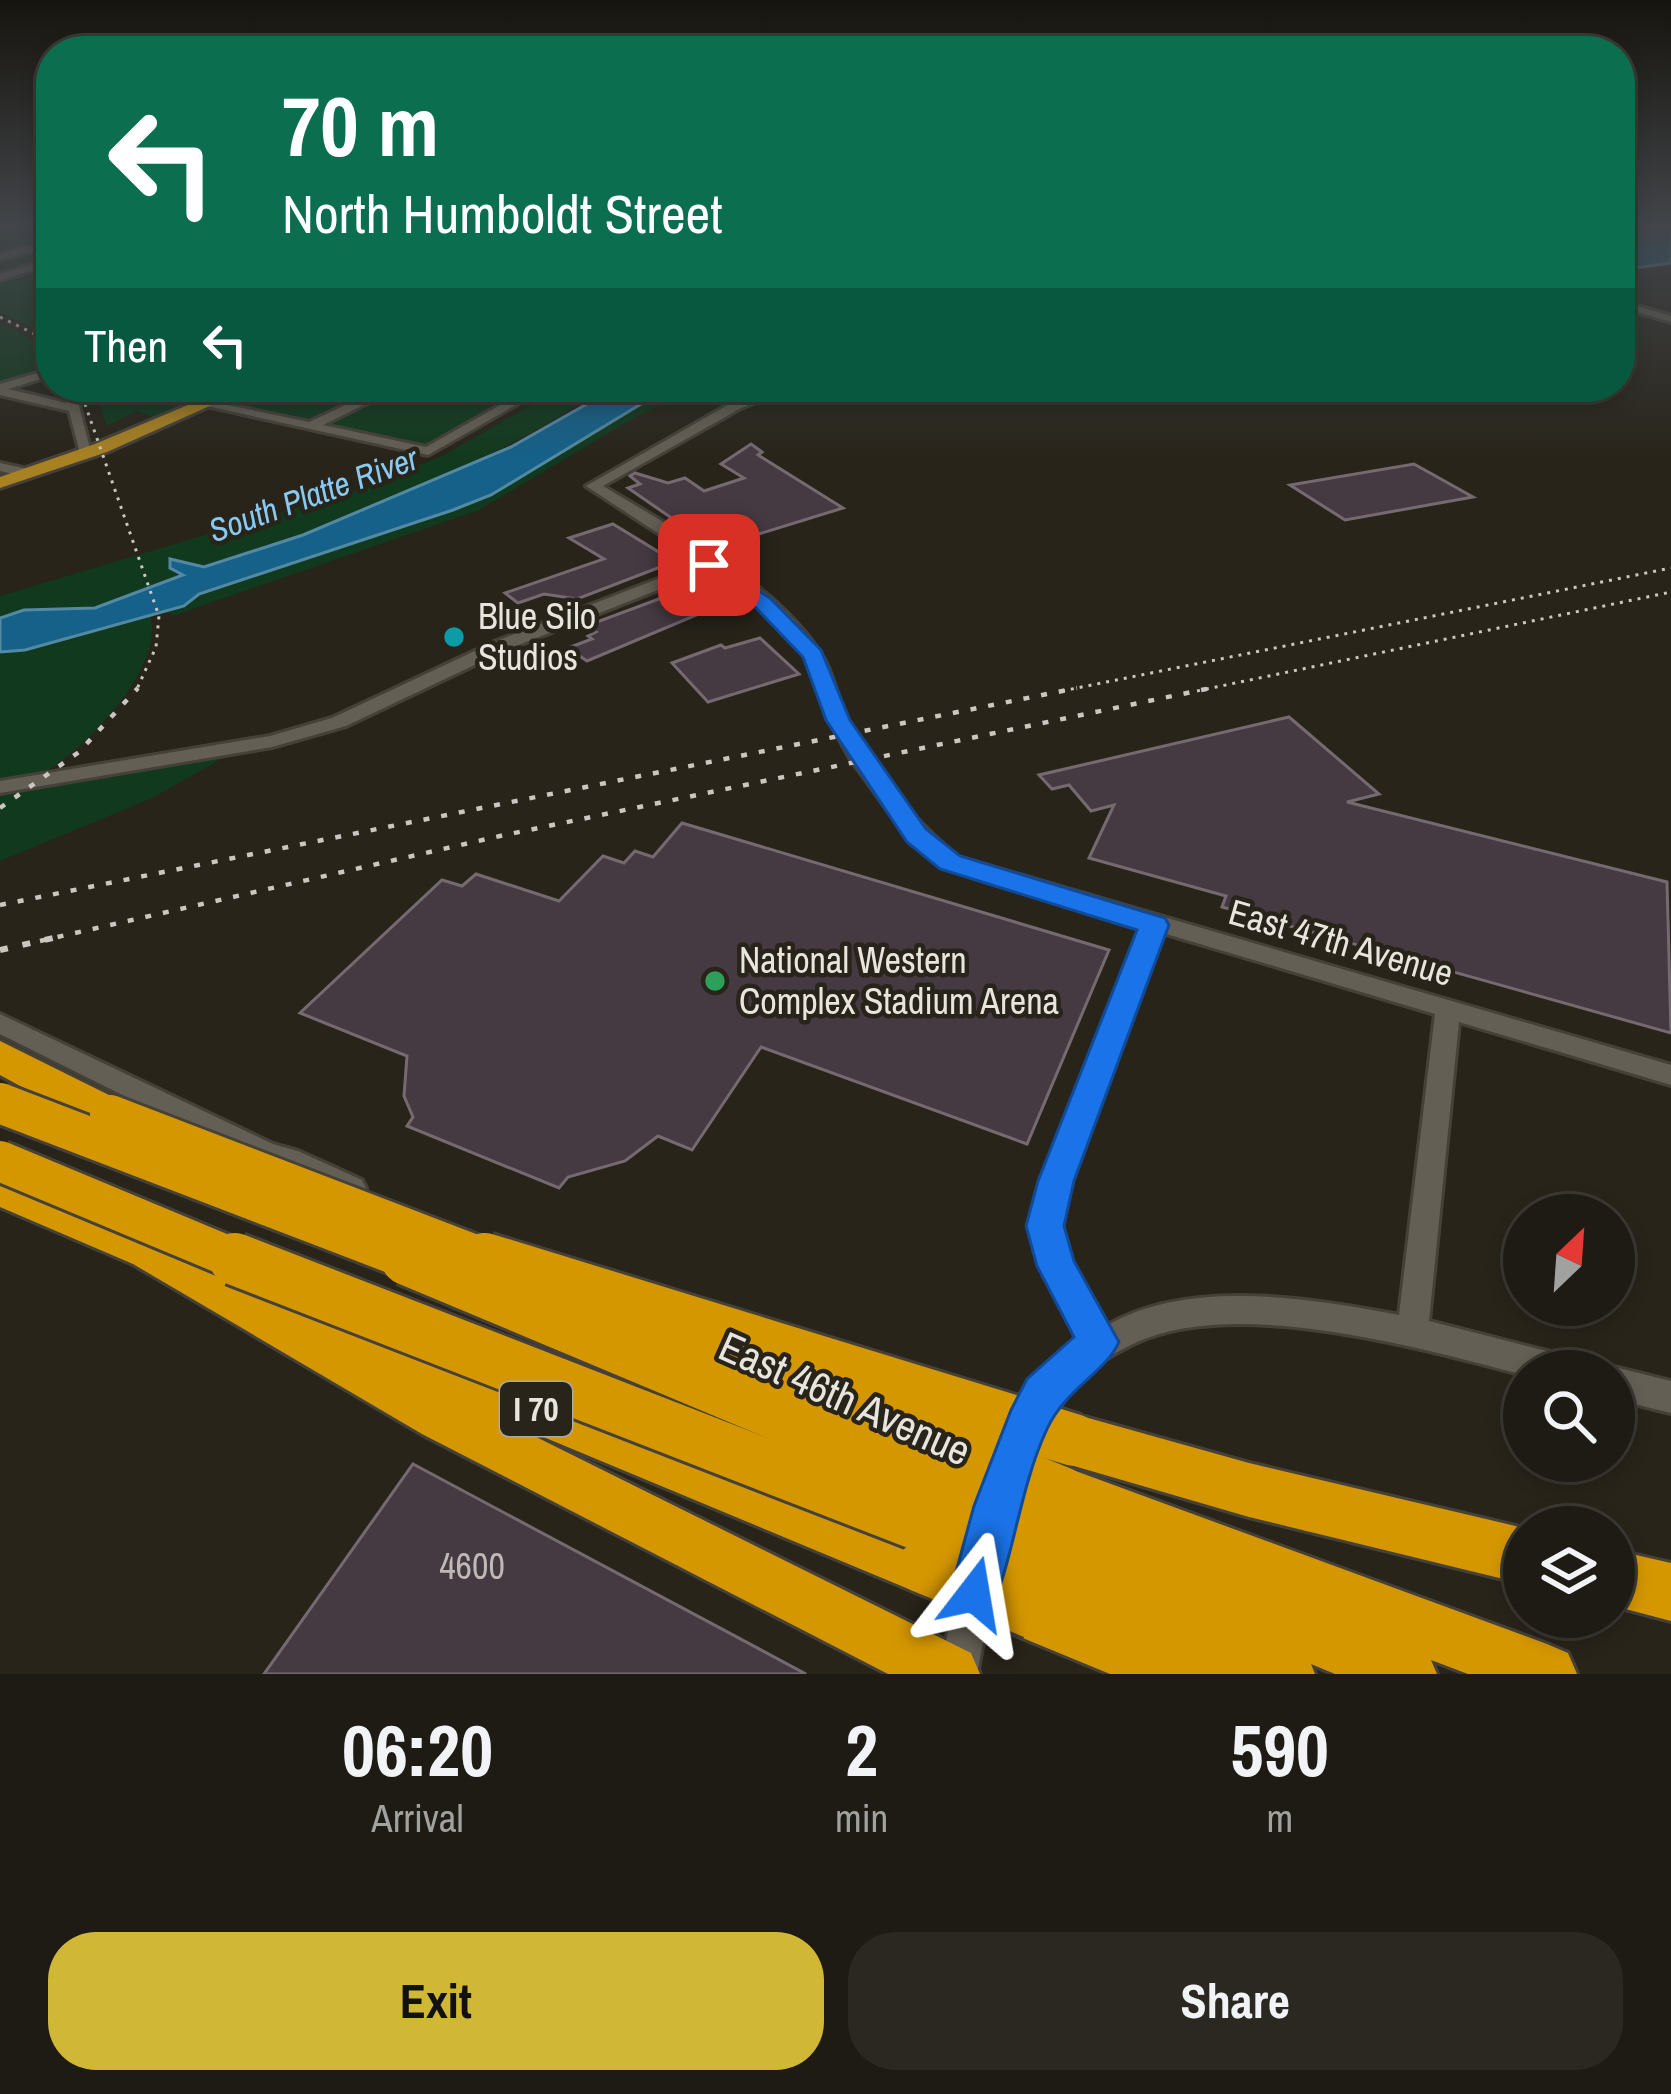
<!DOCTYPE html>
<html lang="en">
<head>
<meta charset="utf-8">
<style>
	:root { --surface:#1e1b14; --page:#2b2822; --text:#f1f3f6; --muted:#a1a1a0; --line:#3c3934; --accent:#d0b836 }
	body { margin:0; font-family:"Archivo Narrow",sans-serif; background:var(--page); color:var(--text); height:100vh; display:flex; flex-direction:column; font-size:45px; white-space:nowrap }
	* { box-sizing:border-box; margin:0 }
	p { font-size:39px; color:var(--muted) }
	.icon { flex:none; width:66px; height:66px; fill:none; stroke:currentColor; stroke-width:2; stroke-linecap:round; stroke-linejoin:round }
	.map { position:relative; height:1674px; overflow:hidden }
	.panel { display:flex; flex-direction:column; background:var(--surface); flex:1 }
	.panel>* { flex:none }
	.top-card { position:absolute; left:36px; top:36px; width:1599px; height:366px; border-radius:48px; box-shadow:0 6px 18px #0003,0 0 0 3px var(--line); background:#0b6e4f; color:#fff; overflow:hidden }
	.needle { width:78px; rotate:25deg }
	.tools { position:absolute; left:1503px; top:1194px; display:grid; gap:24px }
	.tools a { display:grid; place-items:center; width:132px; height:132px; border-radius:50%; background:var(--surface); box-shadow:0 6px 18px #0003,0 0 0 3px var(--line); font-size:60px }
	.pin { position:absolute; display:grid; place-items:center; width:102px; height:102px; color:#fff; margin:-51px; border-radius:24px; box-shadow:0 6px 18px #0006 }
	.me { position:absolute; width:132px; margin:-66px; rotate:14deg; stroke-linejoin:round; filter:drop-shadow(0 0 9px #0008) }
	.turn { display:flex; align-items:center; gap:42px; height:252px; padding:0 48px; font-size:54px }
	.turn .icon { width:156px; height:156px; stroke-width:2.5 }
	.turn b { display:block; font-size:84px; line-height:102px }
	.then { display:flex; align-items:center; height:114px; padding:0 48px; background:#0003; gap:24px; font-size:45px }
	.eta { display:flex; justify-content:space-evenly; align-items:center; height:204px; text-align:center }
	.eta b { font-size:72px; font-weight:700; line-height:84px }
	.button { display:flex; gap:24px; margin-top:auto; padding:24px 48px }
	.button a { flex:1; height:138px; border-radius:48px; background:var(--accent); color:#111; font-size:48px; font-weight:700; line-height:138px; text-align:center }
	.button a+a { background:var(--page); color:var(--text) }
	.map>svg:first-child { display:block }
	.green { fill:#11391d }
	.water { fill:#156189; stroke:#5489a3; stroke-width:3 }
	.building { fill:#453a41; stroke:#766a71; stroke-width:3 }
	.lines { fill:none; stroke-linecap:round; stroke-linejoin:round }
	.minor-casing { stroke:#454139; stroke-width:6 }
	.major-casing { stroke:#454139; stroke-width:6 }
	.highway-casing { stroke:#454139; stroke-width:6 }
	.minor { fill:#645f54; fill-rule:evenodd }
	.major { fill:#a88122; fill-rule:evenodd }
	.highway { fill:#d59700; fill-rule:evenodd }
	.rail-far2 { stroke:#cac7c0; stroke-width:3; stroke-dasharray:3 6; stroke-linecap:butt }
	.rail-far1 { stroke:#cac7c0; stroke-width:4.5; stroke-dasharray:6 12; stroke-linecap:butt }
	.rail { stroke:#cac7c0; stroke-width:6; stroke-dasharray:8 15; stroke-linecap:butt }
	.highway-bridge-far1-casing { stroke:#454139; stroke-width:46; stroke-linecap:butt }
	.highway-bridge-casing { stroke:#454139; stroke-width:58; stroke-linecap:butt }
	.highway-bridge-far1 { stroke:#d59700; stroke-width:40 }
	.highway-bridge { stroke:#d59700; stroke-width:52 }
	.route { fill:#1a73e8; stroke:#114b97; stroke-width:3 }
	.culture-dot { fill:#0f9aa8; stroke:#28241a; stroke-width:4.5 }
	.leisure-dot { fill:#2e9e5b; stroke:#28241a; stroke-width:4.5 }
	.labels { text-anchor:middle; dominant-baseline:central; stroke-width:9; stroke-linejoin:round; paint-order:stroke }
	.far-water-label { font-size:33px; font-style:italic; fill:#88caf4; stroke:#28241a }
	.shield { fill:#28241a; stroke:#aeaba4; stroke-width:3 }
	.shield-label { font-size:33px; font-weight:bold; fill:#e8e5df }
	.poi-label { font-size:36px; fill:#e8e5df; stroke:#28241a; text-anchor:start }
	.street-label { font-size:36px; fill:#e8e5df; stroke:#28241a }
	.near-number-label { font-size:36px; fill:#bfbab8 }
	.near-street-label { font-size:42px; fill:#e8e5df; stroke:#28241a }
</style>
</head>
<body>
<div class="map">
<svg width="1671" height="1674" viewBox="0 0 1671 1674">
	<rect width="100%" height="100%" fill="#28241a"/>
	<g class="green">
		<polygon points="15,226 51,226 51,260 20,269 0,265 0,235 7,232 0,230"/>
		<polygon points="18,273 51,279 51,336 0,313 0,278"/>
		<path d="M0,323c20,9 46,21 51,44l-51,16z"/>
		<polygon points="93,387 221,387 226,388 155,418 136,411 107,426"/>
		<polygon points="258,387 389,387 313,423 219,404"/>
		<path d="M563,387h43c-96,65 -198,106 -306,149 -32,12 -65,17 -96,31l-17,-1 -11,-9 8,17 -89,34 -71,2 -24,8v-22l366,-109 76,-31z"/>
		<polygon points="669,387 699,387 639,415 479,510 172,616 169,608 184,606 199,594 413,525 491,495"/>
		<polygon points="404,388 501,406 427,447 325,426"/>
		<path d="M149,613c20,49 -62,135 -103,158 -12,7 -32,7 -46,9v-128l25,-2z"/>
		<polygon points="230,754 150,799 0,861 0,792"/>
	</g>
	<g class="water">
		<polygon points="1652,226 1671,226 1671,263 1620,270 1620,240"/>
		<polygon points="606,387 669,387 491,495 453,510 199,594 184,606 25,650 0,652 0,618 24,610 95,608 183,575 170,568 170,559 204,567 303,535 511,447 585,405"/>
	</g>
	<g class="building">
		<polygon points="751,444 762,452 758,455 843,508 749,537 741,532 721,541 673,519 628,488 640,484 630,476 635,473 668,483 685,478 704,491 744,478 721,464"/>
		<polygon points="1414,464 1473,497 1345,520 1290,485"/>
		<polygon points="613,524 662,554 667,559 663,566 577,599 544,594 518,603 505,593 604,559 569,538"/>
		<polygon points="684,596 706,611 587,661 568,648 592,639 588,636 596,632 586,626 664,597 668,602"/>
		<polygon points="760,638 799,674 708,702 672,663 721,645 725,648"/>
		<polygon points="1289,717 1379,794 1347,802 1667,882 1671,1033 1222,907 1226,896 1089,858 1114,805 1091,811 1069,785 1052,789 1039,775"/>
		<polygon points="682,823 1109,950 1027,1144 761,1047 692,1150 658,1136 625,1161 568,1177 559,1188 407,1126 413,1117 404,1096 407,1056 300,1013 442,880 462,886 476,874 559,901 603,856 624,863 635,851 653,857"/>
		<polygon points="413,1464 806,1674 264,1674"/>
	</g>
	<g class="lines">
		<defs>
			<g id="minor">
				<polygon points="0,226 11,226 0,231"/>
				<polygon points="51,240 51,246 0,260 0,254"/>
				<polygon points="51,259 51,265 0,280 0,274"/>
				<polygon points="1620,301 1671,316 1671,322 1620,307"/>
				<polygon points="51,369 51,376 8,389 67,403 62,387 74,387 92,456 80,453 69,411 0,395 0,384"/>
				<polygon points="384,387 400,387 323,425 426,447 532,387 547,387 428,455 198,404 204,400 309,422"/>
				<path d="M777,387h17l-53,21 -138,78c71,43 172,97 218,168 13,20 16,46 27,68 27,52 65,98 110,135l713,208v20l-212,-63 -30,299 137,35 11,4 5,11h-58v4c-104,-27 -287,-79 -389,-32 -16,8 -41,21 -54,34 -18,20 -29,51 -54,61l-12,-4 -5,-12c13,-31 43,-64 71,-81l-47,-91 -1,-42 110,-281 -201,-60 -47,-47 -45,-62 -21,-38 -25,-66 -43,-45 -50,-40 -205,81 -160,76 -74,21 -272,46v-12l270,-45 62,-18 162,-76 208,-80 -116,-76 147,-84zM1163,933l272,81 -36,301c-88,-17 -211,-37 -293,11l-42,-77 -3,-41z"/>
				<polygon points="0,463 32,470 34,473 27,477 0,471"/>
				<polygon points="0,1014 273,1144 298,1151 362,1180 366,1188 362,1196 352,1200 283,1169 257,1162 0,1034"/>
				<polygon points="1614,1367 1671,1381 1671,1413 1614,1399 1614,1371 1605,1371"/>
				<polygon points="975,1571 988,1576 993,1589 977,1674 939,1674 957,1589 962,1576"/>
			</g>
			<polygon id="major" points="231,387 252,387 107,452 0,488 0,477 95,444"/>
			<g id="highway">
				<polygon points="0,1041 125,1103 131,1115 125,1127 110,1132 95,1127 0,1075"/>
				<polygon points="0,1168 165,1236 277,1297 295,1288 943,1547 951,1567 943,1587 923,1595 498,1418 971,1653 980,1674 888,1674 422,1434 133,1264 0,1207"/>
				<polygon points="1074,1414 1249,1463 1524,1528 1524,1584 1249,1517 1074,1466 1055,1459 1048,1440 1055,1421"/>
				<polygon points="1062,1466 1547,1644 1568,1653 1577,1674 1468,1674 1431,1660 1437,1674 1335,1674 1311,1664 1315,1674 1110,1674 1013,1634 1005,1613 1013,1592 1022,1589 1016,1573 1024,1553 1034,1549 1026,1530 1034,1510 1041,1508 1035,1493 1043,1474"/>
				<polygon points="1614,1550 1671,1563 1671,1621 1614,1606"/>
			</g>
		</defs>
		<use href="#minor" class="minor-casing"/>
		<use href="#major" class="major-casing"/>
		<use href="#highway" class="highway-casing"/>
		<use href="#minor" class="minor"/>
		<use href="#major" class="major"/>
		<use href="#highway" class="highway"/>
		<g class="rail-far2">
			<polyline points="0,317 51,342"/>
			<polyline points="79,387 159,616 156,647 136,691"/>
			<polyline points="1062,691 1671,568"/>
			<polyline points="1197,691 1671,592"/>
		</g>
		<g class="rail-far1">
			<polyline points="0,808 79,752 138,688"/>
			<polyline points="0,905 1077,688"/>
			<polyline points="40,941 500,836 1211,688"/>
		</g>
		<polyline class="rail" points="0,950 53,938"/>
		<defs>
			<g id="highway-bridge-far1">
				<polyline points="0,1103 415,1262"/>
				<polyline points="110,1115 493,1262"/>
				<polyline points="0,1161 242,1262"/>
			</g>
			<g id="highway-bridge">
				<polyline points="235,1259 1044,1573"/>
				<polyline points="407,1259 1054,1530"/>
				<polyline points="485,1259 1074,1440"/>
				<polyline points="694,1344 1062,1493"/>
				<polyline points="923,1567 1034,1613"/>
			</g>
		</defs>
		<use href="#highway-bridge-far1" class="highway-bridge-far1-casing"/>
		<use href="#highway-bridge" class="highway-bridge-casing"/>
		<use href="#highway-bridge-far1" class="highway-bridge-far1"/>
		<use href="#highway-bridge" class="highway-bridge"/>
	</g>
	<linearGradient id="sky" x2="0" y2="1"><stop stop-color="#16140e"/><stop offset="0.49" stop-color="#424549"/><stop offset="1" stop-color="#424549" stop-opacity="0"/></linearGradient>
	<rect width="1671" height="460" fill="url(#sky)"/>
	<path class="route" d="M702,561h14l55,38 50,51 29,70 76,109 34,27 205,62 4,7 -95,256 -10,45 10,35 45,81c-14,31 -54,47 -72,87 -27,58 -32,123 -56,182l-17,7 -17,-7 -7,-17 24,-88 37,-96 16,-31 47,-42 -37,-71 -11,-40 12,-45 99,-251 -197,-61 -33,-27 -81,-122 -23,-63 -47,-49 -54,-39z"/>
	<circle class="culture-dot" cx="454" cy="637" r="12"/>
	<circle class="leisure-dot" cx="715" cy="981" r="12"/>
	<g class="labels">
		<g class="far-water-label">
			<text transform="translate(313 494) rotate(-20)">South Platte River</text>
		</g>
		<rect class="shield" x="500" y="1382" width="72" height="54" rx="9"/>
		<g class="shield-label">
			<text x="536" y="1409">I 70</text>
		</g>
		<g class="poi-label">
			<text x="478" y="616">Blue Silo<tspan x="478" dy="41">Studios</tspan></text>
			<text x="739" y="960">National Western<tspan x="739" dy="41">Complex Stadium Arena</tspan></text>
		</g>
		<g class="street-label">
			<text transform="translate(1341 942) rotate(16)">East 47th Avenue</text>
		</g>
		<g class="near-number-label">
			<text x="472" y="1566">4600</text>
		</g>
		<g class="near-street-label">
			<text transform="translate(845 1398) rotate(24)">East 46th Avenue</text>
		</g>
	</g>
</svg>
<div class="tools">
<a><svg class="needle" viewBox="-14 -14 28 28"><path d="M0-13l5 13h-10z" fill="#e53935"/><path d="M0 13l5-13h-10z" fill="#a1a1a0"/></svg></a>
<a><svg class="icon" aria-label="search" viewBox="0 0 24 24"><circle cx="10" cy="10" r="6"/><path d="M15 15l6 6"/></svg></a>
<a><svg class="icon" aria-label="layers" viewBox="0 0 24 24"><path d="M12 4l9 5-9 5-9-5zM3 14l9 5 9-5"/></svg></a>
</div>
<div class="pin" style="left:709px;top:565px;background:#d93025"><svg class="icon" aria-label="arrive" viewBox="0 0 24 24"><path d="M6 21V4h12l-3 4 3 4H6"/></svg></div>
<svg class="me" style="left:974px;top:1594px" viewBox="-20 -20 40 40"><path d="M0-17L14 15 0 8-14 15z" fill="#1a73e8" stroke="#fff" stroke-width="4"/></svg>
<div class="top-card">
<div class="turn"><svg class="icon" aria-label="left" viewBox="0 0 24 24"><path d="M17 20v-9H6M10 6l-5 5 5 5"/></svg><div><b>70 m</b>North Humboldt Street</div></div>
<div class="then">Then<svg class="icon" aria-label="left" viewBox="0 0 24 24"><path d="M17 20v-9H6M10 6l-5 5 5 5"/></svg></div>
</div>
</div>
<section class="panel">
<div class="eta">
<div><b>06:20</b><p>Arrival</p></div>
<div><b>2</b><p>min</p></div>
<div><b>590</b><p>m</p></div>
</div>
<div class="button"><a>Exit</a><a>Share</a></div>
</section>
</body>
</html>
